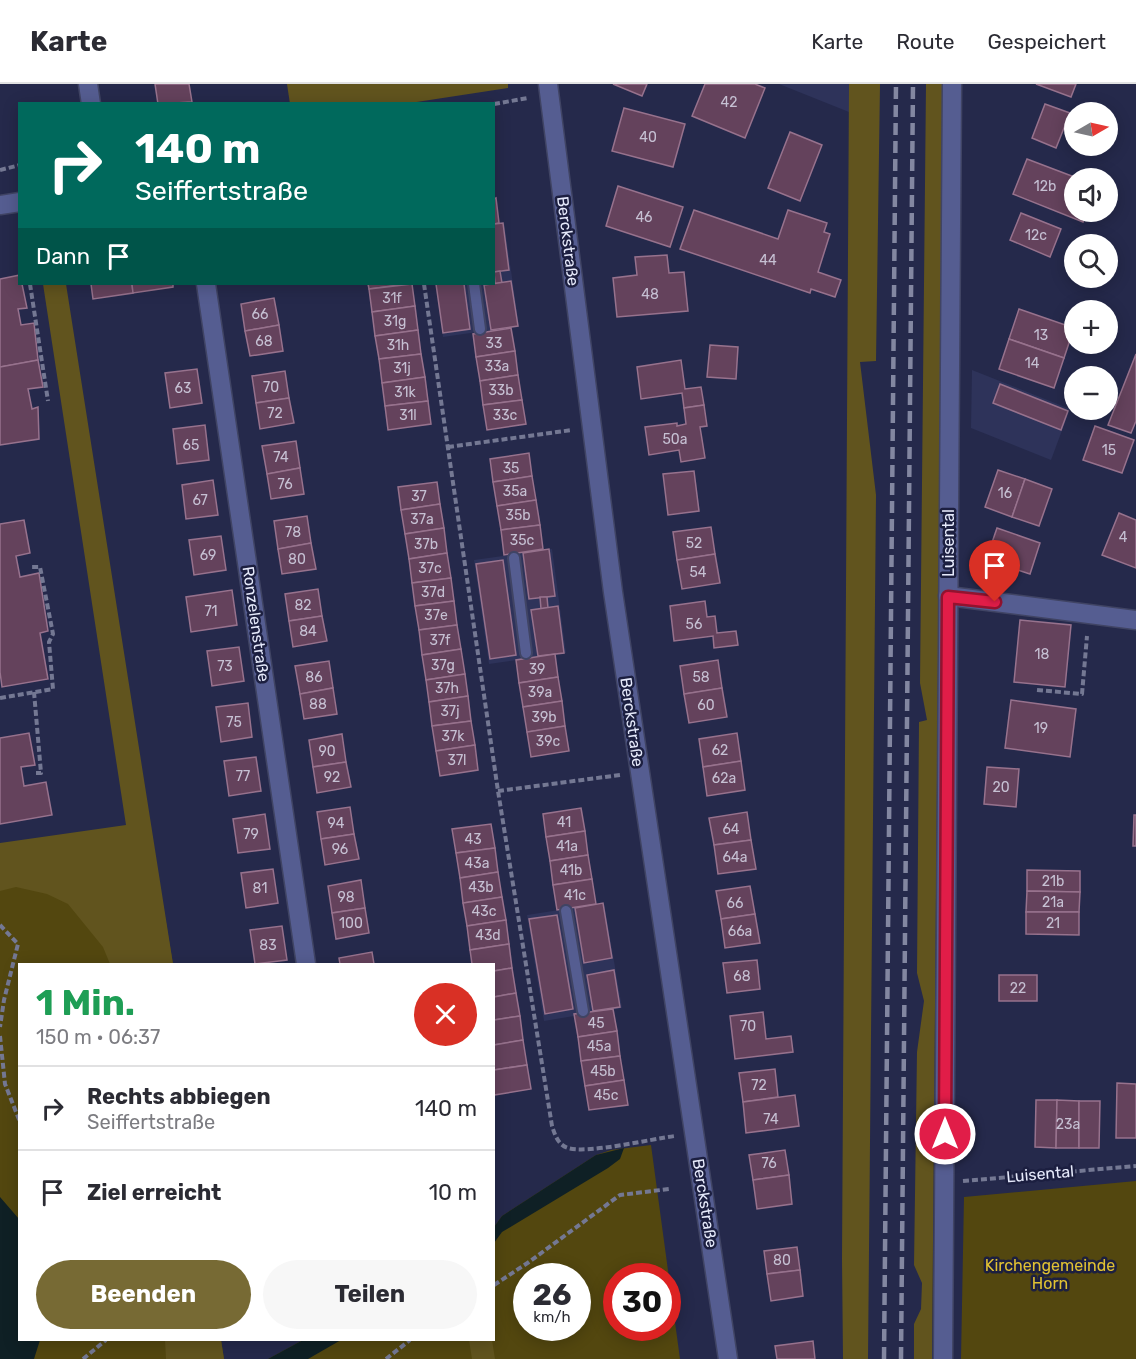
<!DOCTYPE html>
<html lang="de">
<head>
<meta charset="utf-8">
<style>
	:root { --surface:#fff; --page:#f7f7f7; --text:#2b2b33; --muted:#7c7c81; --line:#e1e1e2; --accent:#776a34 }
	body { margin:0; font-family:Rubik,sans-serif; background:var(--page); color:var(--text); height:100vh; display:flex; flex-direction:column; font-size:22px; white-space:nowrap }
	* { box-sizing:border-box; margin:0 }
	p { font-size:20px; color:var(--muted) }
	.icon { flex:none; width:33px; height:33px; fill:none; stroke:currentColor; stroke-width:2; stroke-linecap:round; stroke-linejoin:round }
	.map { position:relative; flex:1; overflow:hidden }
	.drawer { position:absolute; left:18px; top:879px; width:477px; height:378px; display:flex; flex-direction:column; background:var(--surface); border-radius:0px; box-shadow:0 3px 15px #0003 }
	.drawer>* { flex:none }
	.hud { position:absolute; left:18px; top:18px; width:477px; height:183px; border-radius:0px; box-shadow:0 3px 15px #0003; background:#00695c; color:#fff; overflow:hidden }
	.needle { width:39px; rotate:81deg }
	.tools { position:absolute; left:1064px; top:18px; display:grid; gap:12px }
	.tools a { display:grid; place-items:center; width:54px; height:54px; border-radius:50%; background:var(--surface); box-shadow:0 3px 15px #0003; font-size:30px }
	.speed { position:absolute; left:513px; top:1179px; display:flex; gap:12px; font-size:30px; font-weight:700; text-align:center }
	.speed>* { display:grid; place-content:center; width:78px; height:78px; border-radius:50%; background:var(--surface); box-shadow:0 3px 15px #0003; line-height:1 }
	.speed small { font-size:15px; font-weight:400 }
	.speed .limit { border:9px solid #d22; background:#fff; color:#111 }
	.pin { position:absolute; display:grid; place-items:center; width:51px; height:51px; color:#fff; margin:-62px -26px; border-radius:50% 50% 50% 0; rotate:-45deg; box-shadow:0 0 6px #0007 }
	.pin .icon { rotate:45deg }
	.me { position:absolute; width:66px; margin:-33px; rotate:0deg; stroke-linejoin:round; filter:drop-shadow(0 0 4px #0008) }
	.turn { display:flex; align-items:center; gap:21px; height:126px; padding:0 18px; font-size:27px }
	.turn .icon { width:78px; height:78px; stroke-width:2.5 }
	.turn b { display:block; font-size:42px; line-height:51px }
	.then { display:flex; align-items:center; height:57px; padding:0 18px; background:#0003; gap:12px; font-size:22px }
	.round { display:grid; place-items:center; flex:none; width:63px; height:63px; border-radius:32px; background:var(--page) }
	.headline { display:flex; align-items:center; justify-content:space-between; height:102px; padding:0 18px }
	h1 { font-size:36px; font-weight:700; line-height:45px; color:#1e9e55 }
	.primary-button { display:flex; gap:12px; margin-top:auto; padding:12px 18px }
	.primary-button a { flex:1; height:69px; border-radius:36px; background:var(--accent); color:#fff; font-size:24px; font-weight:700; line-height:69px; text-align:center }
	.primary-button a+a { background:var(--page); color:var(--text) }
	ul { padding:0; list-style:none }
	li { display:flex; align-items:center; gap:18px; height:84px; padding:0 18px; border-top:2px solid var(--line) }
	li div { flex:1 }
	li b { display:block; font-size:22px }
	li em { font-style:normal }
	header { display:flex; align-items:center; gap:36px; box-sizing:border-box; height:84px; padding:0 30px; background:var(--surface); border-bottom:2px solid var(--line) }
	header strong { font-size:28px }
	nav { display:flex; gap:33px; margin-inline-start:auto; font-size:21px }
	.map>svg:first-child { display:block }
	.built { fill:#2e335a }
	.green { fill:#53470f; fill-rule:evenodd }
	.forest { fill:#61541e }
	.water { fill:#0f2025 }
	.building { fill:#64425c; stroke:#97728d; stroke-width:1.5 }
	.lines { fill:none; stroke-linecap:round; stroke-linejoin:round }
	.lane-casing { stroke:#404464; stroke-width:14 }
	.street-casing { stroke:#404464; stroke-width:21 }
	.path { stroke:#747893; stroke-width:4; stroke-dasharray:6 3; stroke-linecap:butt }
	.lane { stroke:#555d91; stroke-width:10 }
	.street { stroke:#555d91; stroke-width:18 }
	.rail { stroke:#8387a1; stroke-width:4.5; stroke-dasharray:12 6; stroke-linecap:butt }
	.route-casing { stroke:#92132f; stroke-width:15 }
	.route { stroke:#e11d48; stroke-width:10 }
	.labels { text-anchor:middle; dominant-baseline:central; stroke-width:5; stroke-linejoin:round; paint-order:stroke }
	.number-label { font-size:14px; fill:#c6c0d3 }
	.street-label { font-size:16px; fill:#e6eafb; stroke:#1c1f40 }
	.park-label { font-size:16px; fill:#e0c132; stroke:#1c1f40 }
</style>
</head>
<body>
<header>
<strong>Karte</strong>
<nav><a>Karte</a><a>Route</a><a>Gespeichert</a></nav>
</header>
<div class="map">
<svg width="1136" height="1275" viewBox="0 0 1136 1275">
	<rect width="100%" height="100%" fill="#25294b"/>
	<g class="built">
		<polygon points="779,0 849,0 849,28"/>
		<polygon points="504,138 519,242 443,253 436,200 494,200 494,140"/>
		<polygon points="972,286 1070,325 1051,376 971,344"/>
		<polygon points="552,465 566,569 489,580 474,476"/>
		<polygon points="604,819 622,924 544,937 527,831"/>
	</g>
	<g class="green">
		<polygon points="156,779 173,880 20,880 20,1256 221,1256 224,1275 0,1275 0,804"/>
		<path d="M651,1061l29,214h-412l35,-19h191v-113l8,-11 94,-61 15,-5zM526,1192h52v52h-52zM616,1192h52v52h-52z"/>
		<polygon points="1136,1097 1136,1275 961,1275 964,1113"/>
	</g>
	<g class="forest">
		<polygon points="287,0 508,0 508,4 410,19 290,20"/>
		<polygon points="849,0 880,0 876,277 860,278 876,411 868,1275 843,1275 842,1175"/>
		<polygon points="926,0 943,0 932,1275 914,1275 914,1240 921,1225 922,1199 914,1181 917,968 924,917 917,889 919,638 927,636 920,599"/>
		<polygon points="43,200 66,200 173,880 110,880 103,863 68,820 47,810 16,803 0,807 0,759 126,741"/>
		<polygon points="165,1256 221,1256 224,1275 166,1275"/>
		<polygon points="469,1256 492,1256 495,1275 472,1275"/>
	</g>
	<g class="water">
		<polygon points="624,1064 620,1075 608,1084 502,1148 494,1159 494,1143 502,1132 596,1071"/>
		<polygon points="0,1113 19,1135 20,1256 40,1256 34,1275 0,1275"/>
		<polygon points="303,1256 341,1256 308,1275 268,1275"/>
	</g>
	<g class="building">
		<polygon points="155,0 189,0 192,18 158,20"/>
		<polygon points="613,0 647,0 642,12"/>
		<polygon points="705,0 755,0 765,4 745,54 692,32"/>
		<polygon points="1036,0 1076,0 1071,13"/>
		<polygon points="1045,20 1070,29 1056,64 1032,54"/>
		<polygon points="624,24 685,40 673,83 612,67"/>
		<polygon points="790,48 822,61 800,117 768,104"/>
		<polygon points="1027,75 1077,94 1074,94 1074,128 1087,128 1083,138 1013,110"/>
		<polygon points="618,102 683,123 670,163 606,142"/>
		<polygon points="496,114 499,139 494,140 494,115"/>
		<polygon points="694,126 778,155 788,126 827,139 824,148 830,150 818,188 841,196 835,213 811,205 810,209 680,165"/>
		<polygon points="1021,129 1061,145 1050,173 1010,156"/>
		<polygon points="503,139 509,186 494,188 494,140"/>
		<polygon points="667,171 669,189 684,188 688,227 617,233 613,194 637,191 635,173"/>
		<polygon points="500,187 502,199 495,200 494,188"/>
		<polygon points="20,191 20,200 22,200 27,224 18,225 21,241 34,239 38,276 0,283 0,195"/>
		<polygon points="511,197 518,242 491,246 484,201"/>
		<polygon points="91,200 132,200 133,209 93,215"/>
		<polygon points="132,200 173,200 173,203 133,209"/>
		<polygon points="368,200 407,200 369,205"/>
		<polygon points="412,200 415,222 372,228 369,205"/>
		<polygon points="436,200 464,200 470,245 443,249"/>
		<polygon points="274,214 279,241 245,247 241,220"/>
		<polygon points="415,222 418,246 375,252 372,228"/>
		<polygon points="1019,225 1074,244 1064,274 1009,255"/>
		<polygon points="279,241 283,267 250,272 245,247"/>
		<polygon points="511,244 515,267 476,273 473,250"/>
		<polygon points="418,246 421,270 379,275 375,252"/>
		<polygon points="1009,255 1064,274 1054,304 999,285"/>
		<polygon points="710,261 738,263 736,295 707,293"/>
		<polygon points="515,267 518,291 480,297 476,273"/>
		<polygon points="421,270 425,293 382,299 379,275"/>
		<polygon points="1136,270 1136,337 1131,349 1108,341"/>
		<polygon points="38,276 43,303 28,305 32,325 38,323 39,355 0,361 0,283"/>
		<polygon points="681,276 685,305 701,303 704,321 684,324 682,309 641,315 637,283"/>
		<polygon points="197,285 202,319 170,324 165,289"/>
		<polygon points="285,287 289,314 256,319 252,292"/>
		<polygon points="518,291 522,316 483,321 480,297"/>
		<polygon points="425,293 428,317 385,322 382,299"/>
		<polygon points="1000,300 1068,327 1061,346 993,319"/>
		<polygon points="289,314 294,339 260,345 256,319"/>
		<polygon points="522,316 526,340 487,346 483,321"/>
		<polygon points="428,317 431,340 388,346 385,322"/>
		<polygon points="704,321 707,342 700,343 705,374 681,378 679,366 649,371 645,343 677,339 677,342 686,340 684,324"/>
		<polygon points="205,341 209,376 177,380 173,345"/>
		<polygon points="1095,342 1134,356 1122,389 1083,376"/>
		<polygon points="296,357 300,384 267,390 262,362"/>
		<polygon points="529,369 532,392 493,398 490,375"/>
		<polygon points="300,384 304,410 271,415 267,390"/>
		<polygon points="998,386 1025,395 1012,433 985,423"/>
		<polygon points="694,387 699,427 668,431 663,390"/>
		<polygon points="532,392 536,416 497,422 493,398"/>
		<polygon points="1025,395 1052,405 1039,442 1012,433"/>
		<polygon points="213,396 218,431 186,435 182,401"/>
		<polygon points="437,398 440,420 401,426 398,403"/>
		<polygon points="536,416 540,441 501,446 497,422"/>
		<polygon points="440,420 444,444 405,450 401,426"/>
		<polygon points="1119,429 1136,436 1136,484 1102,471"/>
		<polygon points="307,432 311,459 278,465 274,437"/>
		<polygon points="24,436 30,469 16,472 20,493 39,489 48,547 40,549 48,595 2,603 0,588 0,440"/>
		<polygon points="540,441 543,465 504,471 501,446"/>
		<polygon points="711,443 715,470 677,476 673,448"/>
		<polygon points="444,444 447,469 409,475 405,450"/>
		<polygon points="997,444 1040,459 1030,490 986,476"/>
		<polygon points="221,452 226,486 194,491 189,456"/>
		<polygon points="311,459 316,485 282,490 278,465"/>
		<polygon points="549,465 555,512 529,515 523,469"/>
		<polygon points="447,469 451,494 412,499 409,475"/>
		<polygon points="715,470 720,499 682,505 677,476"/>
		<polygon points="503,476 516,571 490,575 476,480"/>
		<polygon points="451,494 454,517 415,522 412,499"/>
		<polygon points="318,505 322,532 289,537 285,510"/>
		<polygon points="232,506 237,541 191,548 186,513"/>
		<polygon points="540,513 547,513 548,524 541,525"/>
		<polygon points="454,517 457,541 419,546 415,522"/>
		<polygon points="705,517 707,533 715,532 717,549 736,547 738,561 714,564 713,552 674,557 670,522"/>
		<polygon points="558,522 564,569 538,572 531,526"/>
		<polygon points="322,532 327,557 293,563 289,537"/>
		<polygon points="1020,536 1071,541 1065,603 1014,598"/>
		<polygon points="457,541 461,565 422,571 419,546"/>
		<polygon points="239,563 244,597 212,602 207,567"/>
		<polygon points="461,565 465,590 426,596 422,571"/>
		<polygon points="555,570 558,593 519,599 516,576"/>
		<polygon points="718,576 722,604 684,610 680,582"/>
		<polygon points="329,577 333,604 300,610 295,582"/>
		<polygon points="465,590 468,612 429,618 426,596"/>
		<polygon points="558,593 562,617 523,623 519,599"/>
		<polygon points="333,604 337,630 304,635 300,610"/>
		<polygon points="722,604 727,633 689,639 684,610"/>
		<polygon points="468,612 471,637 432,642 429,618"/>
		<polygon points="1011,616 1076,625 1070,673 1005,664"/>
		<polygon points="562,617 565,642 527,648 523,623"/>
		<polygon points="248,619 252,653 221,658 216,623"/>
		<polygon points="471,637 475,661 436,667 432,642"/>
		<polygon points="565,642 569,667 531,673 527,648"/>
		<polygon points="29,649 35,681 21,683 24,702 46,698 52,731 0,740 0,654"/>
		<polygon points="737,649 741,677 703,683 699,655"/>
		<polygon points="342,650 346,678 313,683 309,656"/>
		<polygon points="475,661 478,686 440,692 436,667"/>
		<polygon points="256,673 261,707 229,712 224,677"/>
		<polygon points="741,677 745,706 707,712 703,683"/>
		<polygon points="346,678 351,703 317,709 313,683"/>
		<polygon points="987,683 1019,685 1016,723 984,720"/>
		<polygon points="350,723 354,750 321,755 317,728"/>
		<polygon points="581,724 585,747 546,753 543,730"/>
		<polygon points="747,728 751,756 714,761 709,734"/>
		<polygon points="265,730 270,765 238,769 233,735"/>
		<polygon points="1134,731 1136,731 1136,762 1133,762"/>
		<polygon points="491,740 495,764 456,769 452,745"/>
		<polygon points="585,747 588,771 550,777 546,753"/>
		<polygon points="354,750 359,775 325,781 321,755"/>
		<polygon points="751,756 756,785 718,790 714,761"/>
		<polygon points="495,764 498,788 460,794 456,769"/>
		<polygon points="588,771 592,795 553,801 550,777"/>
		<polygon points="273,785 278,819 246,824 241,789"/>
		<polygon points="1027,786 1080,787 1080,808 1027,807"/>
		<polygon points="498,788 502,813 463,819 460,794"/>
		<polygon points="592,795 596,820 557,826 553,801"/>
		<polygon points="361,796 365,824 332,829 328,802"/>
		<polygon points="750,802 755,830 721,835 716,807"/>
		<polygon points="1027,807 1080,808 1079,828 1026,828"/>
		<polygon points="502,813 506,836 467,842 463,819"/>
		<polygon points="603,819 612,874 584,879 575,824"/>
		<polygon points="365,824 369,849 336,855 332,829"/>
		<polygon points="1026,828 1079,828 1079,851 1026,850"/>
		<polygon points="755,830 760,859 725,864 721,835"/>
		<polygon points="557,831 573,925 545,930 529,835"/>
		<polygon points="506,836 509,860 470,866 467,842"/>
		<polygon points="282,842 287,876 255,880 250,846"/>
		<polygon points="509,860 512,884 494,887 494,880 472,880 470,866"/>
		<polygon points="372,868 374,880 340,880 339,874"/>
		<polygon points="757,876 760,905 727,909 723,879"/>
		<polygon points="512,884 516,909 494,913 494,887"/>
		<polygon points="614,886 620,923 593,927 587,891"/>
		<rect x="999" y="891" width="38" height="26"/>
		<polygon points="516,909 520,932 494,936 494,913"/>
		<polygon points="613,925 617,947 578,953 574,930"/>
		<polygon points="763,928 766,955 791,952 793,968 735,975 730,932"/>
		<polygon points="520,932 523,956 494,961 494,936"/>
		<polygon points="617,947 620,972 581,977 578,953"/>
		<polygon points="523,956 527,981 494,986 494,961"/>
		<polygon points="620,972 624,996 585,1002 581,977"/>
		<polygon points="527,981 531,1005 494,1011 494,986"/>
		<polygon points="775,985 778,1013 743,1018 739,989"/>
		<polygon points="624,996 628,1021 589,1026 585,1002"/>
		<polygon points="1117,999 1136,1000 1136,1054 1116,1054"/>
		<polygon points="795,1011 799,1042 746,1049 743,1018"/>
		<polygon points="1036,1016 1057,1016 1056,1064 1035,1063"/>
		<polygon points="1057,1016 1079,1017 1079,1064 1056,1064"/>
		<polygon points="1079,1017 1100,1017 1099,1064 1079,1064"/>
		<polygon points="785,1066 789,1091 753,1096 749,1071"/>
		<polygon points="789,1091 792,1120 757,1125 753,1096"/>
		<polygon points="797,1163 800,1186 767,1190 764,1167"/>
		<polygon points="800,1186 803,1212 771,1217 767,1190"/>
		<polygon points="813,1257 815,1275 777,1275 775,1262"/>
	</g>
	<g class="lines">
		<defs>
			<g id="lane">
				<polyline points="474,200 480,245"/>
				<polyline points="514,474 526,569"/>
				<polyline points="566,827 583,927"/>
			</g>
			<g id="street">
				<polyline points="88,0 91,20"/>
				<polyline points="548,0 613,508 728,1275"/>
				<polyline points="0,121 20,118"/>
				<polyline points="206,200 306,880"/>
				<polyline points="948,512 1136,536"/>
				<polyline points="943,1275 952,0"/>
			</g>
		</defs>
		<use href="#lane" class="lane-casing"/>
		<use href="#street" class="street-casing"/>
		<g class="path">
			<polyline points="494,20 528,14"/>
			<polyline points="0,86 20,81"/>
			<polyline points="30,200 48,317"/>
			<path d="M424,200l74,507 54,335c3,9 6,19 16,22 20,6 83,-9 107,-12"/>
			<polyline points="448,363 572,346"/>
			<polyline points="1037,606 1082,610 1087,552"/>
			<polyline points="34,608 41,689 36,689"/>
			<polyline points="0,614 53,605 49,558 53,550 40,483 32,483"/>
			<polyline points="498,707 620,691"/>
			<polyline points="0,841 18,860 4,916 0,943"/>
			<polyline points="0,952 5,1000 20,1038"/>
			<polyline points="963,1097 1136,1082"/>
			<polyline points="494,1201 529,1178 620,1111 669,1105"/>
			<polyline points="83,1275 106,1256"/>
			<polyline points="386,1275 410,1256"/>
		</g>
		<use href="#lane" class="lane"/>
		<use href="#street" class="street"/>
		<g class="rail">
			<polyline points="884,1275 896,0"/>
			<polyline points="901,1275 913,0"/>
		</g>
	</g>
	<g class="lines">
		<defs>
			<polyline id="route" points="945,1050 948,513 995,518"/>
		</defs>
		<use href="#route" class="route-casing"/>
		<use href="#route" class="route"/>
	</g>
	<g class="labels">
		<g class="number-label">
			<text x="729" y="18">42</text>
			<text x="648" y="53">40</text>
			<text x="1045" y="102">12b</text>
			<text x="644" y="133">46</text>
			<text x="1036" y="151">12c</text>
			<text x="768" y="176">44</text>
			<text x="650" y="210">48</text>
			<text x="392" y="214">31f</text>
			<text x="260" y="230">66</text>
			<text x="395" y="237">31g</text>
			<text x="1041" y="251">13</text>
			<text x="264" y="257">68</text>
			<text x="494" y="259">33</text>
			<text x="398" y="261">31h</text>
			<text x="1032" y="279">14</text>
			<text x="497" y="282">33a</text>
			<text x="402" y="284">31j</text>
			<text x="271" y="303">70</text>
			<text x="183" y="304">63</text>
			<text x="501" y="306">33b</text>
			<text x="405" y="308">31k</text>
			<text x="275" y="329">72</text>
			<text x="408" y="331">31l</text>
			<text x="505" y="331">33c</text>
			<text x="675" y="355">50a</text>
			<text x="191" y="361">65</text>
			<text x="1109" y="366">15</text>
			<text x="281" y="373">74</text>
			<text x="511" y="384">35</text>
			<text x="285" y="400">76</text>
			<text x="515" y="407">35a</text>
			<text x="1005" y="409">16</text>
			<text x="419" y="412">37</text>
			<text x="200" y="416">67</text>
			<text x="518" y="431">35b</text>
			<text x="422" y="435">37a</text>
			<text x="293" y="448">78</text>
			<text x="1123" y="453">4</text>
			<text x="522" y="456">35c</text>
			<text x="694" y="459">52</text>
			<text x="426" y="460">37b</text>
			<text x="208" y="471">69</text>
			<text x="297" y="475">80</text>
			<text x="430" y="484">37c</text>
			<text x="698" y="488">54</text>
			<text x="433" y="508">37d</text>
			<text x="303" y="521">82</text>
			<text x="211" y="527">71</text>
			<text x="436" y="531">37e</text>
			<text x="694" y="540">56</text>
			<text x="308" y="547">84</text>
			<text x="440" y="556">37f</text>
			<text x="1042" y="570">18</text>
			<text x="443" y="581">37g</text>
			<text x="225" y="582">73</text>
			<text x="537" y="585">39</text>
			<text x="314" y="593">86</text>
			<text x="701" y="593">58</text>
			<text x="447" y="604">37h</text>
			<text x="540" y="608">39a</text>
			<text x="318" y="620">88</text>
			<text x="706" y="621">60</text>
			<text x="450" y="627">37j</text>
			<text x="544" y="633">39b</text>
			<text x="234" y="638">75</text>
			<text x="1041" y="644">19</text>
			<text x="453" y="652">37k</text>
			<text x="548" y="657">39c</text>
			<text x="720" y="666">62</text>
			<text x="327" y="667">90</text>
			<text x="457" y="676">37l</text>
			<text x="243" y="692">77</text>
			<text x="332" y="693">92</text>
			<text x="724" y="694">62a</text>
			<text x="1001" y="703">20</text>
			<text x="564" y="738">41</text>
			<text x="336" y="739">94</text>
			<text x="731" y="745">64</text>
			<text x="251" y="750">79</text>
			<text x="473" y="755">43</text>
			<text x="567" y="762">41a</text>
			<text x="340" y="765">96</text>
			<text x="735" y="773">64a</text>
			<text x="477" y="779">43a</text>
			<text x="571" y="786">41b</text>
			<text x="1053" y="797">21b</text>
			<text x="481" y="803">43b</text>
			<text x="260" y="804">81</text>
			<text x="575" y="811">41c</text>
			<text x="346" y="813">98</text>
			<text x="1053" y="818">21a</text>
			<text x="735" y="819">66</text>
			<text x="484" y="827">43c</text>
			<text x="351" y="839">100</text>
			<text x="1053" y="839">21</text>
			<text x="740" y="847">66a</text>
			<text x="488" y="851">43d</text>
			<text x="268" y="861">83</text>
			<text x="742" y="892">68</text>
			<text x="1018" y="904">22</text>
			<text x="596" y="939">45</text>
			<text x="748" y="942">70</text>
			<text x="599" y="962">45a</text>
			<text x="603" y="987">45b</text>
			<text x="759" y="1001">72</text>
			<text x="606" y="1011">45c</text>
			<text x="771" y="1035">74</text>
			<text x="1068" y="1040">23a</text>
			<text x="769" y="1079">76</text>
			<text x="782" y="1176">80</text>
		</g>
		<g class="street-label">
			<text transform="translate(568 157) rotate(83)">Berckstraße</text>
			<text transform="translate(948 459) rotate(-90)">Luisental</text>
			<text transform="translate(256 540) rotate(82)">Ronzelenstraße</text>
			<text transform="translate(632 638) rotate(82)">Berckstraße</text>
			<text transform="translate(1040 1090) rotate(-5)">Luisental</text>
			<text transform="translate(705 1119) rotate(81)">Berckstraße</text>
		</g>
		<g class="park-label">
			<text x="1050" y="1181">Kirchengemeinde<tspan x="1050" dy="18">Horn</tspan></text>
		</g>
	</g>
</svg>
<div class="tools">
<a><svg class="needle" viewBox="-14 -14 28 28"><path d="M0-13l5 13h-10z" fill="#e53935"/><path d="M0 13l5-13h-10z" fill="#7c7c81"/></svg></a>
<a><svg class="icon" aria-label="sound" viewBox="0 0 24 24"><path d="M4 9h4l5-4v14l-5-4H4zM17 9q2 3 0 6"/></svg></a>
<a><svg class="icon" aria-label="search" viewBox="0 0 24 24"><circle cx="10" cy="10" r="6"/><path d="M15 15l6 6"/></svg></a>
<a>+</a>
<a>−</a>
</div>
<div class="speed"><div>26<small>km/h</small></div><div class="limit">30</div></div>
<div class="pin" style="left:995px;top:518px;background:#d93025"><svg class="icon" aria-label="arrive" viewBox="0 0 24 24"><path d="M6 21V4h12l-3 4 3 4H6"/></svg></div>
<svg class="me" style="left:945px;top:1050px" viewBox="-20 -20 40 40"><circle r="17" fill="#e11d48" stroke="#fff" stroke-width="3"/><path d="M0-11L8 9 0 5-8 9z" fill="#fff"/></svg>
<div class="hud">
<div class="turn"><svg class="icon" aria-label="right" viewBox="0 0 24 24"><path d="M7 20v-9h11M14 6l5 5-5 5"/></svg><div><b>140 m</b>Seiffertstraße</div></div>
<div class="then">Dann<svg class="icon" aria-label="arrive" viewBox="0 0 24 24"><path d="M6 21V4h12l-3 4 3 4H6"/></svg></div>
</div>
<section class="drawer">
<div class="headline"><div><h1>1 Min.</h1><p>150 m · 06:37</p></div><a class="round" style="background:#d93025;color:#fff"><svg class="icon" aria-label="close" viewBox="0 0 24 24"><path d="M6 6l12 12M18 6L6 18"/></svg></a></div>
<ul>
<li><svg class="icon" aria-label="right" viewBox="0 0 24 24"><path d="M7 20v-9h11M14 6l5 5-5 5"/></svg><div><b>Rechts abbiegen</b><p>Seiffertstraße</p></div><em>140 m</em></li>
<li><svg class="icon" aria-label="arrive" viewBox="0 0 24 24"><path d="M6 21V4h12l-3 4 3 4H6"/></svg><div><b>Ziel erreicht</b></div><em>10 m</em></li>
</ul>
<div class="primary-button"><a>Beenden</a><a>Teilen</a></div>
</section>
</div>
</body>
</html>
